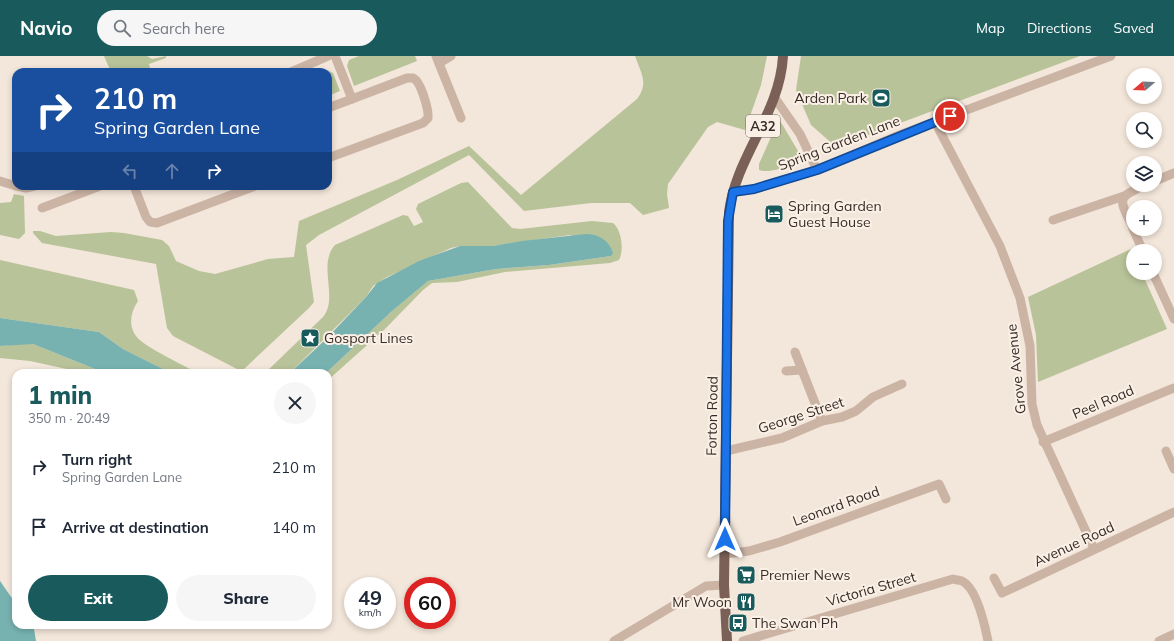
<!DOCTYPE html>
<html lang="en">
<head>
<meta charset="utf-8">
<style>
	:root { --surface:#fff; --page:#f6f6f7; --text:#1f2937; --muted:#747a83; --accent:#195b5c }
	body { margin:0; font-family:Mulish,sans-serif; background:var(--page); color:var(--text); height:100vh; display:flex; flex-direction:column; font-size:15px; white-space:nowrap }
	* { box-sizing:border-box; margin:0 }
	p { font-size:13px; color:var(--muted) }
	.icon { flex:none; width:22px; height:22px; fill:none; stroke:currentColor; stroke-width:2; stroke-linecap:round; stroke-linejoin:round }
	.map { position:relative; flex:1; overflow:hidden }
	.details { position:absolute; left:12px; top:313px; width:320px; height:260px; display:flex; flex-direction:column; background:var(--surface); border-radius:12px; box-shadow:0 2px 6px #0003 }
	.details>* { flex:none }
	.banner { position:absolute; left:12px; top:12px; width:320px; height:122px; border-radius:12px; box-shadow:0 2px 6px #0003; background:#1a4fa0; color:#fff; overflow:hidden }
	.needle { width:26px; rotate:251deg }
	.controls { position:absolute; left:1126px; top:12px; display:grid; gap:8px }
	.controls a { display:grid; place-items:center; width:36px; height:36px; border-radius:50%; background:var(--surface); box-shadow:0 2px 6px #0003; font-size:20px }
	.speed { position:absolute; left:344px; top:521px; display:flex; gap:8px; font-size:20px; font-weight:700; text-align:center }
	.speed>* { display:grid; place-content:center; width:52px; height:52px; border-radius:50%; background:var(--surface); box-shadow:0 2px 6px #0003; line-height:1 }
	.speed small { font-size:10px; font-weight:400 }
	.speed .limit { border:6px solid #d22; background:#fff; color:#111 }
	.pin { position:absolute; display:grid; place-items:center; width:34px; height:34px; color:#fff; margin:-17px; border:2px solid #fff; border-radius:50%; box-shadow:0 1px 4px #0007 }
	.me { position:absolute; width:44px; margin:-22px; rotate:0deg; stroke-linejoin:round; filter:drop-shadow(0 0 3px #0008) }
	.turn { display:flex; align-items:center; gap:14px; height:84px; padding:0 16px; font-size:18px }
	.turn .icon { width:52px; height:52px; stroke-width:2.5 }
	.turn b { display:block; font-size:28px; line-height:34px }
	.lanes { display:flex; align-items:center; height:38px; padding:0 16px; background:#0003; justify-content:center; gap:20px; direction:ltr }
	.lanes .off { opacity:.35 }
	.round { display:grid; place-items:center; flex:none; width:42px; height:42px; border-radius:21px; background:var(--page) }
	.headline { display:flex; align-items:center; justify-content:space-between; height:68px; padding:0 16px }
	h1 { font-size:24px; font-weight:800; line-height:30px; color:var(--accent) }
	.cta { display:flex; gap:8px; margin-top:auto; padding:8px 16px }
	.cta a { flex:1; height:46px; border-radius:24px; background:var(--accent); color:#fff; font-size:16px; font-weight:800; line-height:46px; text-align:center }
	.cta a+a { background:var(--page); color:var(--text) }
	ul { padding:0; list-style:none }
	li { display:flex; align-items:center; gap:12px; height:60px; padding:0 16px }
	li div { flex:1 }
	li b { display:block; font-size:15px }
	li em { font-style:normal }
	header { display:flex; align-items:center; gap:24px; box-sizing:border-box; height:56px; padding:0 20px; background:var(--accent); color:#fff }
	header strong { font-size:19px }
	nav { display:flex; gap:22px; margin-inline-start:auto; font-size:14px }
	.search { width:280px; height:36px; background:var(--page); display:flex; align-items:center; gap:10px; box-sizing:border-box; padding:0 14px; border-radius:22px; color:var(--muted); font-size:15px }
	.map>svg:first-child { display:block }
	.green { fill:#b8c399 }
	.water { fill:#77b2b1 }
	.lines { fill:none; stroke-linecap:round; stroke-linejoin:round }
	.street { stroke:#ccb4a5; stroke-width:9 }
	.primary { stroke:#7a6057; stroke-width:10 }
	.route-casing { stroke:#114b97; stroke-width:10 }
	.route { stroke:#1a73e8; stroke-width:7 }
	.labels { text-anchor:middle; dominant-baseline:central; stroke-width:4; stroke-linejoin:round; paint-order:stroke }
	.shield { fill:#fbf0e6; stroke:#726660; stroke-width:1 }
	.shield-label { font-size:13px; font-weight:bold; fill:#372b27 }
	.poi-label { font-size:14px; fill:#372b27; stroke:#fbf0e6; text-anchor:start }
	.street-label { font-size:14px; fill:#372b27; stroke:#fbf0e6 }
</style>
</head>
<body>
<header>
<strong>Navio</strong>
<div class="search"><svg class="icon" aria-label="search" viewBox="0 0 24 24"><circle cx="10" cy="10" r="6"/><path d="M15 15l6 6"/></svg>Search here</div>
<nav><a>Map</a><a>Directions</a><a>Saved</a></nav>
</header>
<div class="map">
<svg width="1174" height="585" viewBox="0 0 1174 585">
	<rect width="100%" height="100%" fill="#f3e6da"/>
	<g class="green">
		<polygon points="104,0 147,0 152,3 166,0 166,2 149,8 151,16 111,16"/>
		<polygon points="359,0 415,0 417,5 354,30 347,10 349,4"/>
		<path d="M635,0h132l-6,29 -16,45 -28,-8 -9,5 -40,57 -1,10 2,14 -26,7 -13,-12h-39l-67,8 -55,-56 -150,80 -13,10 8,57 -5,6 -65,61h-7l-64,-33 -6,-8 -11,-64 -114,-21 -9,-10v-2h7l16,5 55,-4 13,1 38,7 7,6 7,15 23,10 16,3 53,-15 26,-2 5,-36 98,-41 72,-34 52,49 116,-96c12,-16 4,-26 -2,-43z"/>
		<polygon points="801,0 1080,0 836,91 811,69 796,34"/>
		<polygon points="327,14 333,17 340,35 328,40 328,16 322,16"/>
		<path d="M779,63l22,37c-7,10 -31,18 -42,14v-6z"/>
		<path d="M468,126l44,46 8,1 72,-8 21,2c9,7 11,28 6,37l-9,3 -105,9 -48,10 -25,1 -9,7 -39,40 -56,50v-7h-2l65,-61 37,-31 68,-12 53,-4 62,-9 -41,-21 -77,11h-33l-9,2 -64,29 -14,9 -7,11 -76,76h-25l58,-56c16,-19 -6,-52 12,-72l68,-30 5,1 6,10 9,-4 -7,-13 2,-5 43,-21z"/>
		<polygon points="14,138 24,140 25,177 19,183 0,179 0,147 11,146"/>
		<polygon points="1131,193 1133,198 1133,217 1142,217 1167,273 1038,326 1036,279 1028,241"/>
		<path d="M0,204l134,30 4,11c-7,10 -10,24 -2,35 8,11 49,30 62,37h-27l-48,-24 -24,-17 -99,-14z"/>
		<polygon points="29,287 33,288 105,317 85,317 30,305 0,302 0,290"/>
	</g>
	<g class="water">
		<path d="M586,178c12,0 23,6 27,19l-2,3 -62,9 -53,4 -68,12 -37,31 -65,61h-36l35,-33 41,-43 11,-14 42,-22 41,-15h33l29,-5z"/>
		<polygon points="0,262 99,276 123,293 171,317 105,317 33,288 0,290"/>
		<polygon points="0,525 16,548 16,569 31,569 34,573 36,585 0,585"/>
	</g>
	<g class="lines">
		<g class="street">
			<polyline points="436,0 461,62"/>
			<polyline points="439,7 451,0"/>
			<polyline points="291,16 328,0"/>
			<polyline points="775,42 800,78 817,114"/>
			<polyline points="328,52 352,43 335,0"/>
			<polyline points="935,66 1000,190 1020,242 1030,290 1032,348 1037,369 1094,493"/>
			<path d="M328,102l95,-35 5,-5c1,-7 -7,-37 -15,-40 -1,0 -5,0 -6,0l-55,21"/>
			<polyline points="0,125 16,130"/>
			<polyline points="1155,125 1174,117"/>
			<polyline points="17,130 26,132 35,130"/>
			<polyline points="134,130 146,161 150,166 157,167 255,130"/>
			<polyline points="733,136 754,133 817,114 902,78 1111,0"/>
			<polyline points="42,152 100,130"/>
			<polyline points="1053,164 1124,140"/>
			<path d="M1133,172c-13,-28 -19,-30 13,-43"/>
			<polyline points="1133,173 1143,195"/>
			<polyline points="1153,217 1174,263"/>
			<polyline points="795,296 822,365"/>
			<polyline points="786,315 802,314"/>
			<polyline points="1043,386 1174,332"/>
			<polyline points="726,395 782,382 822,365 842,361 856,355 873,341 902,328"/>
			<polyline points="1166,395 1174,413"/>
			<polyline points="725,498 749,495 780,486 939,428 946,443"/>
			<polyline points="994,522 1002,537 1174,456"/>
			<polyline points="614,585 706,530 724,529"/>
			<path d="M743,585l210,-62c2,1 7,1 9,2 15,7 23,45 26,60"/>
			<polyline points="1159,585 1174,578"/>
		</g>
		<path class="primary" d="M727,585l-3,-56 5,-373c7,-56 51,-98 54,-156"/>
	</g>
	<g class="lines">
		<defs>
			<polyline id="route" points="725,483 728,165 733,136 754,133 817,114 950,60"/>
		</defs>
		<use href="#route" class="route-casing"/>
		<use href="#route" class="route"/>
	</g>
	<defs>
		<symbol id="stadium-square" viewBox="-11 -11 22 22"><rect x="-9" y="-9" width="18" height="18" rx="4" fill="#195b5c" stroke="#fbf0e6"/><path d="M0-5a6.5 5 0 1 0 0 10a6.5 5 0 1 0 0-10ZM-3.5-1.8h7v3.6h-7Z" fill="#fff"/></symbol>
		<symbol id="hotel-square" viewBox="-11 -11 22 22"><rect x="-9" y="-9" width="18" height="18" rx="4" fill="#195b5c" stroke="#fbf0e6"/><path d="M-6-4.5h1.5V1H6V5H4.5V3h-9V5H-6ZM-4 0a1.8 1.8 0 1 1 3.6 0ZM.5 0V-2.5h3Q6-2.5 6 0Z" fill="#fff"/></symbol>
		<symbol id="sight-square" viewBox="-11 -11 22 22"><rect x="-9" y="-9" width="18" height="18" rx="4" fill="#195b5c" stroke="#fbf0e6"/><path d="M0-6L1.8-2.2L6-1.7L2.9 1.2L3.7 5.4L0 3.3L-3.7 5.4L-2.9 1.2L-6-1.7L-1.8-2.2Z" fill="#fff"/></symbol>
		<symbol id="supermarket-square" viewBox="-11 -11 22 22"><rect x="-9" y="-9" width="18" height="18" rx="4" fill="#195b5c" stroke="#fbf0e6"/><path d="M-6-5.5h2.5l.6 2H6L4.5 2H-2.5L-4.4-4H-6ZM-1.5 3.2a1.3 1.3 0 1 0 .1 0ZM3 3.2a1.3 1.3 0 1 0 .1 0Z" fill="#fff"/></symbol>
		<symbol id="restaurant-square" viewBox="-11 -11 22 22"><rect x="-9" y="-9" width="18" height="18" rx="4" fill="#195b5c" stroke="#fbf0e6"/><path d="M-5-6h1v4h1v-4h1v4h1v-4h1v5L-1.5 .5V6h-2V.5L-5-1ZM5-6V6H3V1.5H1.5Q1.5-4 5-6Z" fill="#fff"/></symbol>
		<symbol id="bus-square" viewBox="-11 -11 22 22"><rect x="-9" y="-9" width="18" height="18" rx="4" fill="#195b5c" stroke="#fbf0e6"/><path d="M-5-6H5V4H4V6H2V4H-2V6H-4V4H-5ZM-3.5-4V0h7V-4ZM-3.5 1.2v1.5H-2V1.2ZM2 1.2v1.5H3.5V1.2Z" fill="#fff"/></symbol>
	</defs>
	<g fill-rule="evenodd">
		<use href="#stadium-square" x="870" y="31" width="22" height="22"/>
		<use href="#hotel-square" x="763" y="147" width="22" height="22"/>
		<use href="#sight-square" x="299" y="271" width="22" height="22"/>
		<use href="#supermarket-square" x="735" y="508" width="22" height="22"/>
		<use href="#restaurant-square" x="735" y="535" width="22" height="22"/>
		<use href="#bus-square" x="727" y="556" width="22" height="22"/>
	</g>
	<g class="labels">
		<rect class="shield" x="746" y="59" width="34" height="22" rx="3"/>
		<g class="shield-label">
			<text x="763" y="70">A32</text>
		</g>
		<g class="poi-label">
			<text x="867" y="42" text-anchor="end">Arden Park</text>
			<text x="788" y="150">Spring Garden<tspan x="788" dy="16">Guest House</tspan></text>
			<text x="324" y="282">Gosport Lines</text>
			<text x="760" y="519">Premier News</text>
			<text x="732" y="546" text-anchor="end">Mr Woon</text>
			<text x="752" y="567">The Swan Ph</text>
		</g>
		<g class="street-label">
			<text transform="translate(839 87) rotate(-21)">Spring Garden Lane</text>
			<text transform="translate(1016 313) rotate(-96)">Grove Avenue</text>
			<text transform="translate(1103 346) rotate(-23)">Peel Road</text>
			<text transform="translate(801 359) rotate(-18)">George Street</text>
			<text transform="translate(712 360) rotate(-89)">Forton Road</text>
			<text transform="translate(836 450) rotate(-20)">Leonard Road</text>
			<text transform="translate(1074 488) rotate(-25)">Avenue Road</text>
			<text transform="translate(871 533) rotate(-16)">Victoria Street</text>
		</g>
	</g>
</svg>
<div class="controls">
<a><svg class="needle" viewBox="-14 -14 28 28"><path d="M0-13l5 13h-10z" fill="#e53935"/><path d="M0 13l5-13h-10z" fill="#747a83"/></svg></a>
<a><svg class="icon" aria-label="search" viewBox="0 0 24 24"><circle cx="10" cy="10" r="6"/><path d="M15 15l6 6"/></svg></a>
<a><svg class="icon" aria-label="layers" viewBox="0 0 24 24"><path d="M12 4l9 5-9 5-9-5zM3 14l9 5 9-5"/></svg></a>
<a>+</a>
<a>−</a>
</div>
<div class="speed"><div>49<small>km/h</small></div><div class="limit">60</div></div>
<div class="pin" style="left:950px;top:60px;background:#d93025"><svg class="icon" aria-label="arrive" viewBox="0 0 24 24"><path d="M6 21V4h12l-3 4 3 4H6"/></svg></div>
<svg class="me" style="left:725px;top:483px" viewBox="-20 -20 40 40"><path d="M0-17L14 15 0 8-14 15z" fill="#1a73e8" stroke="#fff" stroke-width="4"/></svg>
<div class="banner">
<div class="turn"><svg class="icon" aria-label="right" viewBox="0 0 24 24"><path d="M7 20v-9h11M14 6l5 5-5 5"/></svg><div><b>210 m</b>Spring Garden Lane</div></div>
<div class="lanes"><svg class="icon off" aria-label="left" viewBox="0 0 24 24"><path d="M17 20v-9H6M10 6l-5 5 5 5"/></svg><svg class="icon off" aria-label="ahead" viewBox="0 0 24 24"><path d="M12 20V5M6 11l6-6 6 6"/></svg><svg class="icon" aria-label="right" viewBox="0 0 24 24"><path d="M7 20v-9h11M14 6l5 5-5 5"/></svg></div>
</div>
<section class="details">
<div class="headline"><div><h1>1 min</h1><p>350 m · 20:49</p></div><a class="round"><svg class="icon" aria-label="close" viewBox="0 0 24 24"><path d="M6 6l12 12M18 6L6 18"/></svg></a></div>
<ul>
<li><svg class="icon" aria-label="right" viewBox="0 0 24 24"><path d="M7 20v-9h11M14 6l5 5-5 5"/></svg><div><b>Turn right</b><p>Spring Garden Lane</p></div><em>210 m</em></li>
<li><svg class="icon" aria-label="arrive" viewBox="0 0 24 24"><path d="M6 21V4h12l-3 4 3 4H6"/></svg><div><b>Arrive at destination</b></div><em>140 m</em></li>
</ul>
<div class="cta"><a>Exit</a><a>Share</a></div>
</section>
</div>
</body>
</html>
